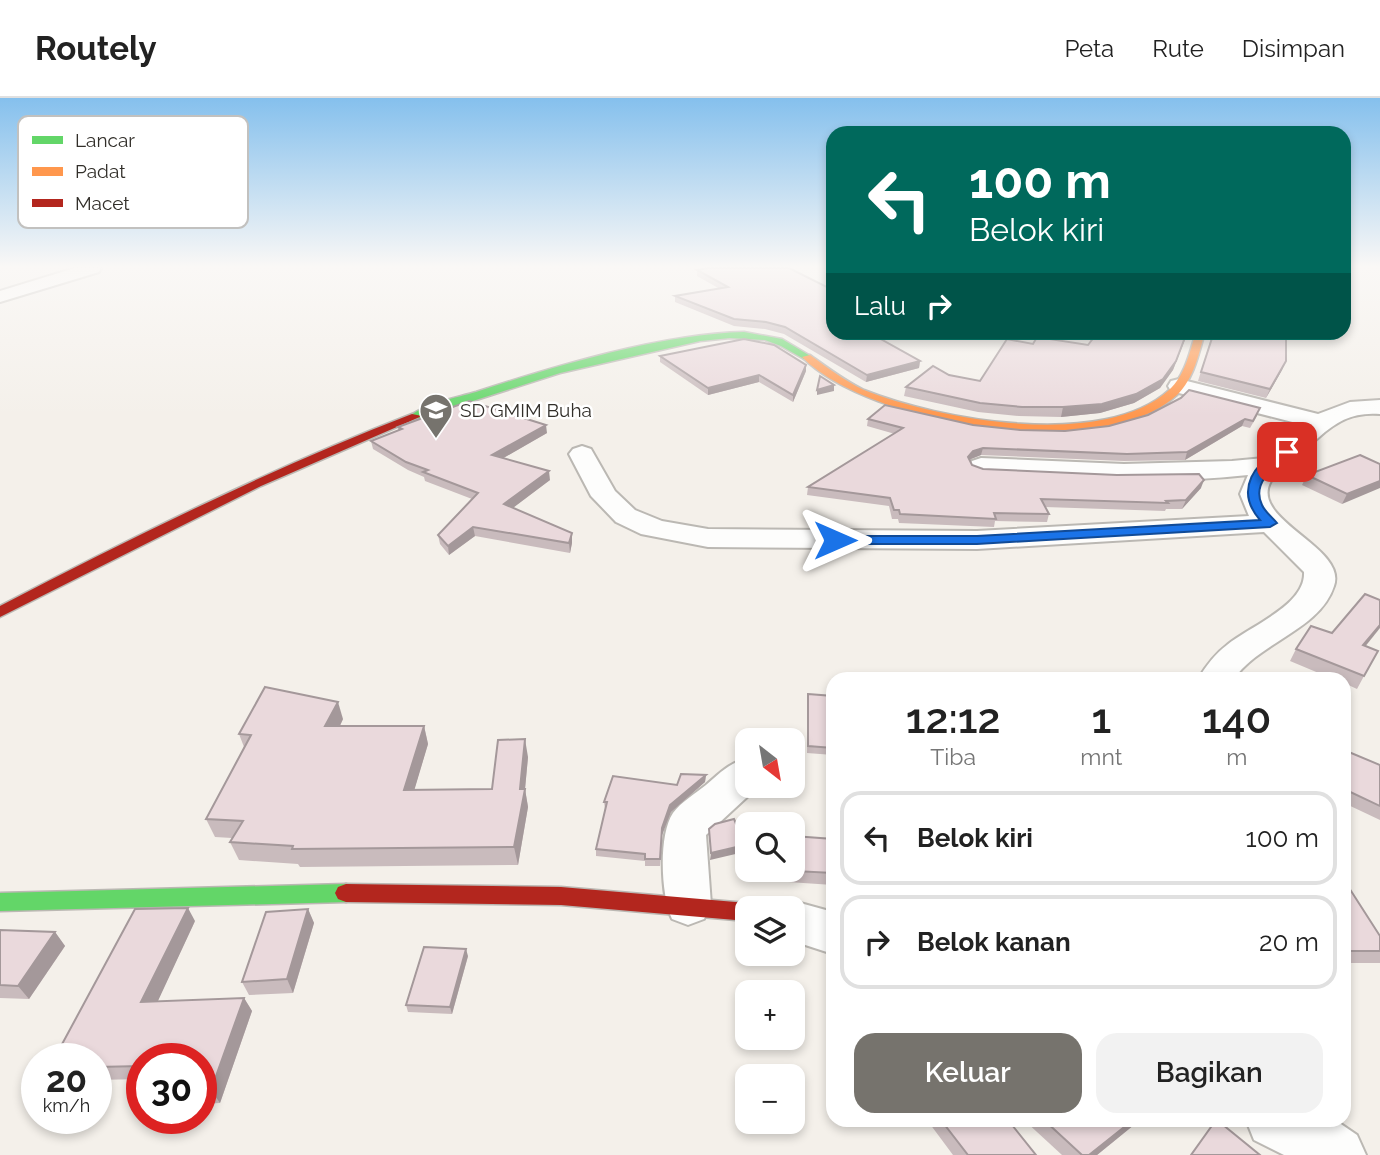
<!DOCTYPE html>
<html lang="id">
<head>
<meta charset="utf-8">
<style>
	:root { --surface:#fff; --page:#f2f2f2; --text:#222; --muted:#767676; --line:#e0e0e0; --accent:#76736d }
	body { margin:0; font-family:Raleway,sans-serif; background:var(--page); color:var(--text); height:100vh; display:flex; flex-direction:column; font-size:26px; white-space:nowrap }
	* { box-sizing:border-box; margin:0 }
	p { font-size:23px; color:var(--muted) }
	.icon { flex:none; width:38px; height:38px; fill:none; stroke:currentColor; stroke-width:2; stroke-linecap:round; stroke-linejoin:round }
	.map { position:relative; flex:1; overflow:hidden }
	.drawer { position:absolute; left:826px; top:574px; width:525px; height:455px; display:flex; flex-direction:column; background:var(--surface); border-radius:21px; box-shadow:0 4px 10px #0003 }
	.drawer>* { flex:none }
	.top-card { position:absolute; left:826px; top:28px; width:525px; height:214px; border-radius:21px; box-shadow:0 4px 10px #0003; background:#00695c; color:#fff; overflow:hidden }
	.needle { width:46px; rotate:149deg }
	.fabs { position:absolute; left:735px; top:630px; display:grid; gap:14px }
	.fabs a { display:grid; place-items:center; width:70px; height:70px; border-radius:14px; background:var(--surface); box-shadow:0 4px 10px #0003; font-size:35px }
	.speed { position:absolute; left:21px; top:945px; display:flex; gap:14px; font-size:35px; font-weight:700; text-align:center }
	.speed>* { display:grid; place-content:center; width:91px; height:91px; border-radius:50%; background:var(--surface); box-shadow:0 4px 10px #0003; line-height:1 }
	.speed small { font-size:18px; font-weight:400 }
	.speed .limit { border:10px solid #d22; background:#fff; color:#111 }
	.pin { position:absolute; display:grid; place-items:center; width:60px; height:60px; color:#fff; margin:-30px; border-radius:14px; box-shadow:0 4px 10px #0006 }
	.me { position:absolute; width:77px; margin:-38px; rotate:90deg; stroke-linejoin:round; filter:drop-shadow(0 0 5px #0008) }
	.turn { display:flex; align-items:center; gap:24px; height:147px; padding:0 28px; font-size:32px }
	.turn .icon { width:91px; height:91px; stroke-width:2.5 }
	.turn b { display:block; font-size:49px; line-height:60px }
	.then { display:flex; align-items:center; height:66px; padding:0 28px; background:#0003; gap:14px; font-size:26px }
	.eta { display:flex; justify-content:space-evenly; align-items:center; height:119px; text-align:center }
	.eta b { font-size:42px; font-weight:600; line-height:49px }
	.cta { display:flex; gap:14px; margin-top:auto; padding:14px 28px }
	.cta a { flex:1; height:80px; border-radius:21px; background:var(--accent); color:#fff; font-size:28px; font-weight:600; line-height:80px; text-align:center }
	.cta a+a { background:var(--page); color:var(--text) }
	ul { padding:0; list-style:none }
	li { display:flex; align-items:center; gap:21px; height:94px; margin:0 14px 10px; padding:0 14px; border:4px solid var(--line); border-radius:21px }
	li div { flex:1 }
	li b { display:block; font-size:26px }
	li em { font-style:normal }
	header { display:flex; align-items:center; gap:42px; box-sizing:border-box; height:98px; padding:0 35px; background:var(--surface); border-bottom:2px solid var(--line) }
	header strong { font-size:33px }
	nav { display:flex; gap:38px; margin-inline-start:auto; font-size:24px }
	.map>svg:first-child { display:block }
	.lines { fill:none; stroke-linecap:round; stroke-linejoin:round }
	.street-casing { stroke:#bbb8b3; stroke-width:4 }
	.fast-casing { stroke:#bbb8b3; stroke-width:3 }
	.slow-casing { stroke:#bbb8b3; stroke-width:3 }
	.jam-casing { stroke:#bbb8b3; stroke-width:3 }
	.street { fill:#fdfdfc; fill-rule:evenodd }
	.fast { fill:#63d668; fill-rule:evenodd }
	.slow { fill:#ff974d; fill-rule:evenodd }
	.jam { fill:#b3261e; fill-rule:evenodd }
	.wall { fill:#c9bbbd }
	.shaded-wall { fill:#a4989a }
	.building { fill:#ead9dc; stroke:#a4989a; stroke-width:2 }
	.route { fill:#1a73e8; stroke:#114b97; stroke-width:2 }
	.labels { text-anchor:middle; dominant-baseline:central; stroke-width:5; stroke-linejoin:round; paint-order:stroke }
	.far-poi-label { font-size:19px; fill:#322f2a; stroke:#fff; text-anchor:start }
	.key { fill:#fff; stroke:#c2c1bf; stroke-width:2 }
	.key-label { font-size:19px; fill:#322f2a }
</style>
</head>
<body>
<header>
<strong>Routely</strong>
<nav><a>Peta</a><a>Rute</a><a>Disimpan</a></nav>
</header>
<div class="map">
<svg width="1380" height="1057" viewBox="0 0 1380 1057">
	<rect width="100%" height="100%" fill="#f4f0ea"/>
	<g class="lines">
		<defs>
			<g id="street">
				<polygon points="75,170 101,170 99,174 0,204 0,193"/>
				<path d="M1179,281l139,35 32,-12 30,-2v14c-26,-2 -42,6 -62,24 -15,13 -37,26 -47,43 -23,39 77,66 63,105 -14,44 -75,56 -100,93h-36c8,-13 17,-25 29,-34 23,-19 79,-40 77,-73l-40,-40 -287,17 -269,-2 -67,-13 -25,-12 -25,-26 -22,-42 4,-5 9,-3 9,3 24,42 20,19 27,11 46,8 269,2 272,-15 -9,-22 8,-19c-89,10 -178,4 -267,-1l-9,-3 -4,-5 4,-5 9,-3 143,6 108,-3 32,-3 40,-33 -133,-34 -3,-5 3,-5z"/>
				<path d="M747,661v27h12l-53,49 5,70 -7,14 -16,6 -16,-6c-11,-23 -14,-84 1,-106 8,-11 23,-20 33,-28 13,-11 24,-23 41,-26z"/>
				<polygon points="793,803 833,814 833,856 793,843 793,810 776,810"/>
				<polygon points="1246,1022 1335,1022 1357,1037 1366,1057 1284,1057 1254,1042"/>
			</g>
			<g id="fast">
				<path d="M744,234l38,7 30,18 -8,2 -23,-13 -16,-6 -35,-2 -30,3 -140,32 -140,45 -10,-2c16,-13 46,-18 66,-24 80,-26 185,-58 268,-60z"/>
				<polygon points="346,786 354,789 357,795 354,801 346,804 0,813 0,795"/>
			</g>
			<path id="slow" d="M1196,234h9c-6,21 -11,47 -28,63 -74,69 -308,30 -375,-38l8,-2c18,13 35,26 54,35 75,30 240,60 305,0 16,-14 21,-39 27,-58z"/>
			<g id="jam">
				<path d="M412,316l10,2 -161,70 -261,131v-11c135,-70 270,-137 412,-192z"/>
				<polygon points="346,786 561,789 747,805 756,810 747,810 747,823 561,807 346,804 338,801 335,795 338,789"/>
			</g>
		</defs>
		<use href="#street" class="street-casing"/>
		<use href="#fast" class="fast-casing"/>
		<use href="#slow" class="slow-casing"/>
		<use href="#jam" class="jam-casing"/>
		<use href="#street" class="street"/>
		<use href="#fast" class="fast"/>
		<use href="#slow" class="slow"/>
		<use href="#jam" class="jam"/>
	</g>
	<g class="wall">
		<polygon points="697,172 833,234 920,263 919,270 866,284 784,236 765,231 734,228 675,204 675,198 720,191 697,178"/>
		<polygon points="1188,234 1173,272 1160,290 1134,305 1100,315 1061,319 1019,318 978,314 904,298 906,289 949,277 980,283 1033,246 1088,247"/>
		<polygon points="1213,234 1295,234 1294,236 1286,235 1282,272 1266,300 1198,283"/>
		<polygon points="660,258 806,267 806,273 793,304 759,284 708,297 660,264"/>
		<polygon points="1257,318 1250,330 1242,328 1185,362 1124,363 981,357 971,361 969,362 972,367 983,371 1201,390 1182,411 1166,411 1165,413 1045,409 1049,416 1047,424 995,423 994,429 899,425 898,421 892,421 889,408 807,397 808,389 895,336 867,328 868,321 973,327 1020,332 1065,333"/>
		<polygon points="398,329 547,335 503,360 550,382 512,410 572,445 570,455 475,438 449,457 440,446 438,437 472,401 425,383 424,379 408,372 373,351 371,343 398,333"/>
		<polygon points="1380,366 1342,406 1302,387 1307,377"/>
		<polygon points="1332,535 1365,548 1364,578 1357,591 1344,585 1344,581 1333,581 1290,563 1296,551"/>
		<polygon points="808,596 833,598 833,657 807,655"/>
		<polygon points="343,621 340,628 424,628 428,646 414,692 492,691 528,659 525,691 528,709 518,767 300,769 298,766 239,762 230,744 232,740 215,739 206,721 244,649 239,636"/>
		<polygon points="1344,652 1380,667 1380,722 1344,705"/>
		<polygon points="706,677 705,684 671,714 662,737 660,768 645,768 645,763 596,758 596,751 605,711 604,704 677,687"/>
		<polygon points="833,741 833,787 759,782 759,772 793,772"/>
		<polygon points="1344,782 1380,838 1380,865 1344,865"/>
		<polygon points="308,811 314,825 293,895 249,897 242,884"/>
		<polygon points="195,823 157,904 244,900 252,913 220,1005 201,1006 201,961 142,961 142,981 96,982 96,961"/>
		<polygon points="0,832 55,834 65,848 29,901 0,900"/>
		<polygon points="468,858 452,916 408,914 406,907"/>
		<polygon points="927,1022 1011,1022 1009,1024 1036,1057 953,1057"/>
		<polygon points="1024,1022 1140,1022 1097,1057 1062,1057"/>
	</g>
	<g class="shaded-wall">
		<polygon points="1188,234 1173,272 1160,290 1134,305 1100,315 1061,319 1063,309"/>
		<polygon points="920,263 919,270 866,284 867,277"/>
		<polygon points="1286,263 1282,272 1266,300 1270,291"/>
		<polygon points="806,267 806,273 793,304 793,297"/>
		<polygon points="759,277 759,284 708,297 708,290"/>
		<polygon points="834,287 834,293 817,297 817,292"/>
		<polygon points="1245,321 1242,328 1185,362 1187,354"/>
		<polygon points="546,327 547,335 493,366 492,357"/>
		<polygon points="983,350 981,357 971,361 966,366 968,359 973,353"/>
		<polygon points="549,373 550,382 505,416 504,406"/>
		<polygon points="1204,382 1201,390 1182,411 1186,402"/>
		<polygon points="1380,383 1380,390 1342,406 1347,396"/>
		<polygon points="473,429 475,438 449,457 448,448"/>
		<polygon points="572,435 572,445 570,455 569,445"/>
		<polygon points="1380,527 1380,530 1356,560 1363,547"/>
		<polygon points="338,604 343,621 331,646 325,628"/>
		<polygon points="424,628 428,646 409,710 404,692"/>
		<polygon points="525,641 528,659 525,691 528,709 518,767 514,749"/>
		<polygon points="706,677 705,684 671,714 662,737 660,768 662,730 670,707"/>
		<polygon points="745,747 744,754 710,762 711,755"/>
		<polygon points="188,810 195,823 151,918 141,904"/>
		<polygon points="308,811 314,825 293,895 287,881"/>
		<polygon points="55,834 65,848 29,901 18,888"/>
		<polygon points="466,851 468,858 452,916 450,909"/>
		<polygon points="244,900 252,913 220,1005 211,992"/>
		<polygon points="1133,1022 1140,1022 1097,1057 1089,1057"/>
	</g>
	<g class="building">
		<polygon points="708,170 789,170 833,192 833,234 868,234 920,263 867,277 785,229 766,224 734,221 675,198 728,189 697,172"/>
		<polygon points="1098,234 1187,234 1176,263 1163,281 1136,296 1102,306 1063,309 1022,309 980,305 906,289 933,268 949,277 980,283 1007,241 1033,246 1037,239 1088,247"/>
		<polygon points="1214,234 1286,234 1286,263 1270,291 1201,274"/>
		<polygon points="744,241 774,247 806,267 793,297 759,277 708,290 660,258"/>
		<polygon points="820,278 834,287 817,292"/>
		<polygon points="1189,292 1260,310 1253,323 1245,321 1187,354 1127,356 983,350 973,353 968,359 972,367 983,371 1117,377 1199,376 1204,382 1186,402 1166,403 1168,405 1041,401 1049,416 994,415 996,421 900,416 899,412 894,412 890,400 808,389 903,330 868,321 885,307 973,327 1020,332 1065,333 1109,328 1148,317 1181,300"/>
		<polygon points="469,303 546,327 492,357 549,373 504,406 572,435 569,445 473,429 448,448 438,437 478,395 423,374 428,372 406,364 371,343 402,331 398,329"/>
		<polygon points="1360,357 1380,366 1380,383 1347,396 1307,377"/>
		<polygon points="1365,496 1380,502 1380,527 1363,547 1378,553 1364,578 1296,551 1311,528 1332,535"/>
		<polygon points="265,589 338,604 325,628 424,628 404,692 492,691 498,642 525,641 520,691 525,691 514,749 292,751 293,748 230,744 243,723 206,721 251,637 239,636"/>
		<polygon points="808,596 833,598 833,650 808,648"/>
		<polygon points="1344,652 1380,667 1380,708 1344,691"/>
		<polygon points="681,676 706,677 670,707 662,730 660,761 645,761 645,756 596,751 607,704 604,704 613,678 677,687"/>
		<polygon points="734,721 745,747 711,755 709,731 715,726"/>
		<polygon points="793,738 833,741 833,775 775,772 793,772"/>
		<polygon points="1344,782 1380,838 1380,853 1344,853"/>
		<polygon points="188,810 141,904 244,900 211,992 201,992 201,961 142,961 142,968 96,969 96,961 54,961 135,811"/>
		<polygon points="308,811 287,881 242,884 266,814"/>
		<polygon points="0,832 55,834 18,888 0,887"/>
		<polygon points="424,849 466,851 450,909 406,907"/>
		<polygon points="941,1022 1008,1022 1036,1057 968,1057"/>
		<polygon points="1044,1022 1133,1022 1089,1057 1082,1057"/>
		<polygon points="1216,1022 1217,1022 1260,1057 1191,1057"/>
	</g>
	<linearGradient id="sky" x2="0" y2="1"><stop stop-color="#85c0ed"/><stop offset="0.53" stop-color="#faf8f6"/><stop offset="1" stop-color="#faf8f6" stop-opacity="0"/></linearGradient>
	<rect width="1380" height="318" fill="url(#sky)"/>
	<path class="route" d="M1287,350l4,1v5c-16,12 -40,28 -29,51 3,7 11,13 15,18l-7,4 -293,17h-142l-7,-4 7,-4h142l283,-16c-26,-30 -6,-60 27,-72z"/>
	<defs>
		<symbol id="school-pin" viewBox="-11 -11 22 30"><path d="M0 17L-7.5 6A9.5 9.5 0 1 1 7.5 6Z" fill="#76736d" stroke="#fff"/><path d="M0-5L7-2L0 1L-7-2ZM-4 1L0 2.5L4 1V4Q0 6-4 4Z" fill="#fff"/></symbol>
	</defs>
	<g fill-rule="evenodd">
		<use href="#school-pin" x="417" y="293" width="38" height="52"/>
	</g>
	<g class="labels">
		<g class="far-poi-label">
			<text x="460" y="312">SD GMIM Buha</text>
		</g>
	</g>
	<rect x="18" y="18" width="230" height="112" rx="10" class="key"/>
	<rect x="32" y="38" width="31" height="8" fill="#63d668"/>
	<rect x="32" y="69" width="31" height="9" fill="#ff974d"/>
	<rect x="32" y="101" width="31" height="8" fill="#b3261e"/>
	<g class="key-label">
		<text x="75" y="49">Lancar</text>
		<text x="75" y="80">Padat</text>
		<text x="75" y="112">Macet</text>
	</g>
</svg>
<div class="fabs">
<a><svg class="needle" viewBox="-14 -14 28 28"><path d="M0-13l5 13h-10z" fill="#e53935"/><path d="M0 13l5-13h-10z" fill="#767676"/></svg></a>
<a><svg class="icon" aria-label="search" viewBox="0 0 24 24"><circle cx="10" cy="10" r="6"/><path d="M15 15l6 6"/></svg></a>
<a><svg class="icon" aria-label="layers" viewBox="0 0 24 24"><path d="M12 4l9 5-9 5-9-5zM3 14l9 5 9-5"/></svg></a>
<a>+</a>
<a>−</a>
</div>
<div class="speed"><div>20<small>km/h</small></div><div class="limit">30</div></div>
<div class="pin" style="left:1287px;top:354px;background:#d93025"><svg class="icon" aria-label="arrive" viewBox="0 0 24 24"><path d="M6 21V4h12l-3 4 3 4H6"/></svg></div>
<svg class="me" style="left:835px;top:442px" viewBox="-20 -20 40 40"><path d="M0-17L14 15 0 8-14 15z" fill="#1a73e8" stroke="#fff" stroke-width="4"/></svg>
<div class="top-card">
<div class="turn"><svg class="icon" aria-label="left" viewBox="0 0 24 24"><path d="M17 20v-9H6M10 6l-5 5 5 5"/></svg><div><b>100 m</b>Belok kiri</div></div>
<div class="then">Lalu<svg class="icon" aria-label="right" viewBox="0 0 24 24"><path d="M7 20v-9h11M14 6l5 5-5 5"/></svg></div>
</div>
<section class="drawer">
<div class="eta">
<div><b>12:12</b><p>Tiba</p></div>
<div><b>1</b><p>mnt</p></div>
<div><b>140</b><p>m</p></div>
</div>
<ul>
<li><svg class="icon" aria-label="left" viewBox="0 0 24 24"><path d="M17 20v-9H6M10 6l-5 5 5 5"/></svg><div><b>Belok kiri</b></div><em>100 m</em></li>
<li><svg class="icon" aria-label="right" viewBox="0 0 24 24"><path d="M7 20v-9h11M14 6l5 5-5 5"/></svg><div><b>Belok kanan</b></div><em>20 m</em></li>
</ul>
<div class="cta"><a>Keluar</a><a>Bagikan</a></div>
</section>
</div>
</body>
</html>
